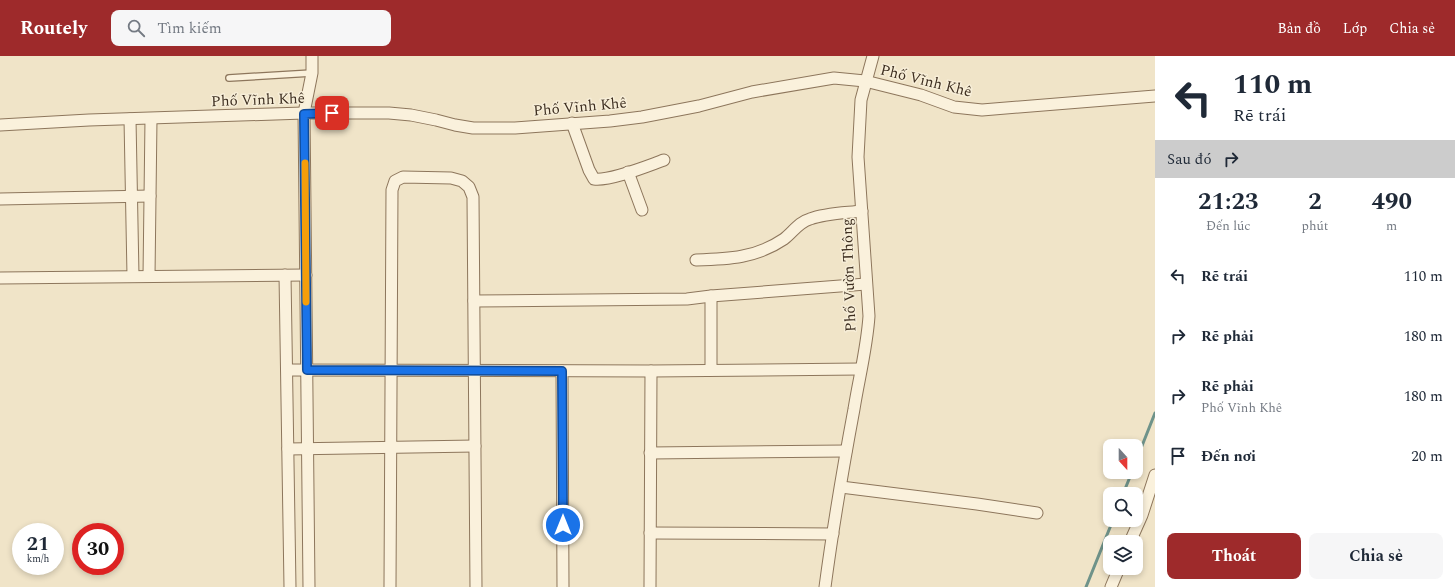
<!DOCTYPE html>
<html lang="vi">
<head>
<meta charset="utf-8">
<style>
	:root { --surface:#fff; --page:#f6f6f7; --text:#1f2937; --muted:#747a83; --accent:#9e2a2b }
	body { margin:0; font-family:Spectral,serif; background:var(--page); color:var(--text); height:100vh; display:flex; flex-direction:column; font-size:15px; white-space:nowrap }
	* { box-sizing:border-box; margin:0 }
	p { font-size:13px; color:var(--muted) }
	.icon { flex:none; width:22px; height:22px; fill:none; stroke:currentColor; stroke-width:2; stroke-linecap:round; stroke-linejoin:round }
	.map { position:relative; flex:1; overflow:hidden }
	.details { display:flex; flex-direction:column; background:var(--surface); width:300px }
	.details>* { flex:none }
	.guide { background:#fff; color:var(--text); overflow:hidden }
	.needle { width:26px; rotate:159deg }
	.controls { position:absolute; left:1103px; top:383px; display:grid; gap:8px }
	.controls a { display:grid; place-items:center; width:40px; height:40px; border-radius:8px; background:var(--surface); box-shadow:0 2px 6px #0003; font-size:20px }
	.speed { position:absolute; left:12px; top:467px; display:flex; gap:8px; font-size:20px; font-weight:700; text-align:center }
	.speed>* { display:grid; place-content:center; width:52px; height:52px; border-radius:50%; background:var(--surface); box-shadow:0 2px 6px #0003; line-height:1 }
	.speed small { font-size:10px; font-weight:400 }
	.speed .limit { border:6px solid #d22; background:#fff; color:#111 }
	.pin { position:absolute; display:grid; place-items:center; width:34px; height:34px; color:#fff; margin:-17px; border-radius:8px; box-shadow:0 2px 6px #0006 }
	.me { position:absolute; width:44px; margin:-22px; rotate:0deg; stroke-linejoin:round; filter:drop-shadow(0 0 3px #0008) }
	.turn { display:flex; align-items:center; gap:14px; height:84px; padding:0 12px; font-size:18px }
	.turn .icon { width:52px; height:52px; stroke-width:2.5 }
	.turn b { display:block; font-size:28px; line-height:34px }
	.then { display:flex; align-items:center; height:38px; padding:0 12px; background:#0003; gap:8px; font-size:15px }
	.eta { display:flex; justify-content:space-evenly; align-items:center; height:68px; text-align:center }
	.eta b { font-size:24px; font-weight:700; line-height:28px }
	.primary-button { display:flex; gap:8px; margin-top:auto; padding:8px 12px }
	.primary-button a { flex:1; height:46px; border-radius:8px; background:var(--accent); color:#fff; font-size:16px; font-weight:700; line-height:46px; text-align:center }
	.primary-button a+a { background:var(--page); color:var(--text) }
	ul { padding:0; list-style:none }
	li { display:flex; align-items:center; gap:12px; height:60px; padding:0 12px }
	li div { flex:1 }
	li b { display:block; font-size:15px }
	li em { font-style:normal }
	header { display:flex; align-items:center; gap:24px; box-sizing:border-box; height:56px; padding:0 20px; background:var(--accent); color:#fff }
	header strong { font-size:19px }
	nav { display:flex; gap:22px; margin-inline-start:auto; font-size:14px }
	.search { width:280px; height:36px; background:var(--page); display:flex; align-items:center; gap:10px; box-sizing:border-box; padding:0 14px; border-radius:8px; color:var(--muted); font-size:15px }
	main { display:flex; flex:1; min-height:0 }
	.map>svg:first-child { display:block }
	.lines { fill:none; stroke-linecap:round; stroke-linejoin:round }
	.stream { stroke:#6f938a; stroke-width:3 }
	.service-casing { stroke:#8d765c; stroke-width:8 }
	.minor-casing { stroke:#8d765c; stroke-width:13 }
	.service { stroke:#faf1dc; stroke-width:5.5 }
	.minor { stroke:#faf1dc; stroke-width:11 }
	.route-casing { stroke:#114b97; stroke-width:10 }
	.route { stroke:#1a73e8; stroke-width:7 }
	.slow { stroke:#f59e0b; stroke-width:7 }
	.labels { text-anchor:middle; dominant-baseline:central; stroke-width:3; stroke-linejoin:round; paint-order:stroke }
	.street-label { font-size:15px; fill:#3d2e20; stroke:#f7eed8 }
</style>
</head>
<body>
<header>
<strong>Routely</strong>
<div class="search"><svg class="icon" aria-label="search" viewBox="0 0 24 24"><circle cx="10" cy="10" r="6"/><path d="M15 15l6 6"/></svg>Tìm kiếm</div>
<nav><a>Bản đồ</a><a>Lớp</a><a>Chia sẻ</a></nav>
</header>
<main>
<div class="map">
<svg width="1155" height="531" viewBox="0 0 1155 531">
	<rect width="100%" height="100%" fill="#f0e4c8"/>
	<g class="lines">
		<g class="stream">
			<polyline points="1136,405 1155,357"/>
			<polyline points="1123,438 1132,416"/>
			<polyline points="1086,531 1113,464"/>
		</g>
		<defs>
			<polyline id="service" points="229,22 312,17"/>
			<g id="minor">
				<polyline points="130,63 133,220"/>
				<path d="M572,67l17,47 5,9c17,2 53,-13 70,-19"/>
				<polyline points="0,69 89,64 304,57 389,57 411,59 436,64 455,69 473,72 515,72 610,65 642,61 699,50 752,36 834,22 865,25 921,39 954,51 982,54 1155,40"/>
				<polyline points="628,116 642,154"/>
				<polyline points="0,143 150,140"/>
				<path d="M696,204c33,-1 60,-2 88,-21 9,-7 15,-17 26,-20 16,-6 35,-6 52,-8"/>
				<polyline points="285,219 290,531"/>
				<polyline points="149,220 151,63"/>
				<polyline points="0,222 306,219"/>
				<polyline points="474,245 687,243 711,240 866,228"/>
				<polyline points="287,314 651,315 860,313"/>
				<polyline points="711,314 711,240"/>
				<polyline points="562,315 563,531"/>
				<polyline points="288,393 475,390"/>
				<polyline points="650,397 846,395"/>
				<polyline points="841,431 977,448 1037,457"/>
				<polyline points="650,477 833,478"/>
				<polyline points="1130,486 1142,459 1155,419"/>
				<polyline points="309,531 304,57 312,17 312,0"/>
				<polyline points="390,531 392,134 395,125 403,121 451,122 462,125 469,131 473,141 476,531"/>
				<polyline points="650,531 651,315"/>
				<path d="M825,531c8,-60 18,-119 29,-178 5,-31 13,-62 15,-93l-11,-159 3,-57 12,-44"/>
				<polyline points="1111,531 1119,512"/>
			</g>
		</defs>
		<use href="#service" class="service-casing"/>
		<use href="#minor" class="minor-casing"/>
		<use href="#service" class="service"/>
		<use href="#minor" class="minor"/>
	</g>
	<g class="lines">
		<defs>
			<polyline id="route" points="332,57 304,58 307,314 562,315 563,469"/>
		</defs>
		<use href="#route" class="route-casing"/>
		<use href="#route" class="route"/>
		<polyline class="slow" points="305,107 306,246"/>
	</g>
	<g class="labels">
		<g class="street-label">
			<text transform="translate(926 25) rotate(14)">Phố Vĩnh Khê</text>
			<text transform="translate(258 44) rotate(-2)">Phố Vĩnh Khê</text>
			<text transform="translate(580 51) rotate(-5)">Phố Vĩnh Khê</text>
			<text transform="translate(849 219) rotate(-92)">Phố Vườn Thông</text>
		</g>
	</g>
</svg>
<div class="controls">
<a><svg class="needle" viewBox="-14 -14 28 28"><path d="M0-13l5 13h-10z" fill="#e53935"/><path d="M0 13l5-13h-10z" fill="#747a83"/></svg></a>
<a><svg class="icon" aria-label="search" viewBox="0 0 24 24"><circle cx="10" cy="10" r="6"/><path d="M15 15l6 6"/></svg></a>
<a><svg class="icon" aria-label="layers" viewBox="0 0 24 24"><path d="M12 4l9 5-9 5-9-5zM3 14l9 5 9-5"/></svg></a>
</div>
<div class="speed"><div>21<small>km/h</small></div><div class="limit">30</div></div>
<div class="pin" style="left:332px;top:57px;background:#d93025"><svg class="icon" aria-label="arrive" viewBox="0 0 24 24"><path d="M6 21V4h12l-3 4 3 4H6"/></svg></div>
<svg class="me" style="left:563px;top:469px" viewBox="-20 -20 40 40"><circle r="17" fill="#1a73e8" stroke="#fff" stroke-width="3"/><path d="M0-11L8 9 0 5-8 9z" fill="#fff"/></svg>
</div>
<section class="details">
<div class="guide">
<div class="turn"><svg class="icon" aria-label="left" viewBox="0 0 24 24"><path d="M17 20v-9H6M10 6l-5 5 5 5"/></svg><div><b>110 m</b>Rẽ trái</div></div>
<div class="then">Sau đó<svg class="icon" aria-label="right" viewBox="0 0 24 24"><path d="M7 20v-9h11M14 6l5 5-5 5"/></svg></div>
</div>
<div class="eta">
<div><b>21:23</b><p>Đến lúc</p></div>
<div><b>2</b><p>phút</p></div>
<div><b>490</b><p>m</p></div>
</div>
<ul>
<li><svg class="icon" aria-label="left" viewBox="0 0 24 24"><path d="M17 20v-9H6M10 6l-5 5 5 5"/></svg><div><b>Rẽ trái</b></div><em>110 m</em></li>
<li><svg class="icon" aria-label="right" viewBox="0 0 24 24"><path d="M7 20v-9h11M14 6l5 5-5 5"/></svg><div><b>Rẽ phải</b></div><em>180 m</em></li>
<li><svg class="icon" aria-label="right" viewBox="0 0 24 24"><path d="M7 20v-9h11M14 6l5 5-5 5"/></svg><div><b>Rẽ phải</b><p>Phố Vĩnh Khê</p></div><em>180 m</em></li>
<li><svg class="icon" aria-label="arrive" viewBox="0 0 24 24"><path d="M6 21V4h12l-3 4 3 4H6"/></svg><div><b>Đến nơi</b></div><em>20 m</em></li>
</ul>
<div class="primary-button"><a>Thoát</a><a>Chia sẻ</a></div>
</section>
</main>
</body>
</html>
